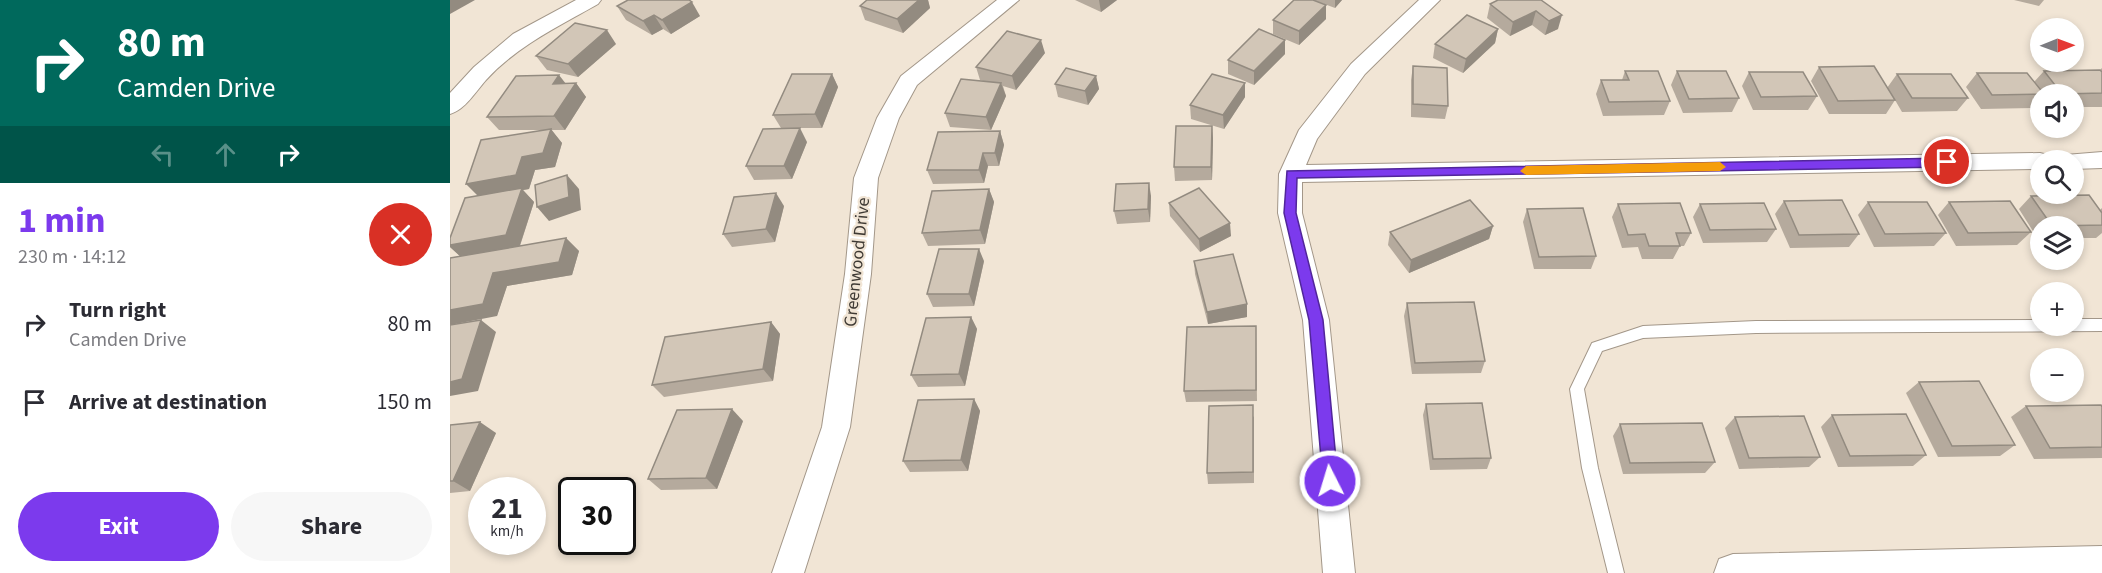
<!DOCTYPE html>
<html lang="en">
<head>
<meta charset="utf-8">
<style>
	:root { --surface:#fff; --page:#f7f7f7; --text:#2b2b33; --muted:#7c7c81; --accent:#7c3aed }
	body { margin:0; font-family:"Source Sans 3",sans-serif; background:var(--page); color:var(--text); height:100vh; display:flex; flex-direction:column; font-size:22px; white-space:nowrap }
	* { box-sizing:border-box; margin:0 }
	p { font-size:20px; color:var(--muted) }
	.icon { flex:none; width:33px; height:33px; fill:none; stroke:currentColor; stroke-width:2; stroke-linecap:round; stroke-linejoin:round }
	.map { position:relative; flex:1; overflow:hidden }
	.drawer { display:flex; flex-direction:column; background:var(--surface); width:450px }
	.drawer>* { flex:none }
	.banner { background:#00695c; color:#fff; overflow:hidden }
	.needle { width:39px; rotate:89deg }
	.controls { position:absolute; left:1580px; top:18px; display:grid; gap:12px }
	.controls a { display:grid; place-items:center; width:54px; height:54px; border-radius:50%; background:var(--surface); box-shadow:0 3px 9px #0003; font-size:30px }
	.speed { position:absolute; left:18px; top:477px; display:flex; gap:12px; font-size:30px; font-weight:700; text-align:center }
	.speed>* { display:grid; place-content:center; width:78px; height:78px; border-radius:50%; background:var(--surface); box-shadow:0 3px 9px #0003; line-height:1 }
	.speed small { font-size:15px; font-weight:400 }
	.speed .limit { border:3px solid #111; border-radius:9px; background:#fff; color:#111 }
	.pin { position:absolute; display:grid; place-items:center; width:51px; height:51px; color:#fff; margin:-26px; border:3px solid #fff; border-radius:50%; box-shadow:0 2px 6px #0007 }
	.me { position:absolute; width:66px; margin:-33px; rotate:355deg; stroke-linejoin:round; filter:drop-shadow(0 0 4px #0008) }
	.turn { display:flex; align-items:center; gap:21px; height:126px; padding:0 18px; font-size:27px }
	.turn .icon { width:78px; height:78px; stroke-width:2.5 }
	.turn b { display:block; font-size:42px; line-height:51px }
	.lanes { display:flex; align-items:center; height:57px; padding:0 18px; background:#0003; justify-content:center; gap:30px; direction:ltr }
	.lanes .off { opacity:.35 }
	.round { display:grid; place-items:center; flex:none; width:63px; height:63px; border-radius:32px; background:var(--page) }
	.head { display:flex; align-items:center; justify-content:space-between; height:102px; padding:0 18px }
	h1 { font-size:36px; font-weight:700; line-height:45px; color:var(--accent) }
	.cta { display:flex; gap:12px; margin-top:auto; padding:12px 18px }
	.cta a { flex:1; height:69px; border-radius:36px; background:var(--accent); color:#fff; font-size:24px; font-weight:700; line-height:69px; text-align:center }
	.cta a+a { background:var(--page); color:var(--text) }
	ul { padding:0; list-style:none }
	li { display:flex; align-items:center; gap:18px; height:78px; padding:0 18px }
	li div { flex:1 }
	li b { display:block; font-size:22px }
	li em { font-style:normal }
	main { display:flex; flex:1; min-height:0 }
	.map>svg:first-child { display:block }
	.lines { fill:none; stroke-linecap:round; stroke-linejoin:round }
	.service-casing { stroke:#a39789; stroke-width:2 }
	.minor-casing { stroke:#a39789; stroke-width:2 }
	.tertiary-casing { stroke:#a39789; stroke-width:2 }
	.service { fill:#fff; fill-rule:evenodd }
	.minor { fill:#fff; fill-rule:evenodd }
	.tertiary { fill:#fff; fill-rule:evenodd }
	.wall { fill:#b5aa9d }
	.shaded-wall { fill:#938b80 }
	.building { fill:#d2c6b7; stroke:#938b80; stroke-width:1.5 }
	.route { fill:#7c3aed; stroke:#51269a; stroke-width:1.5 }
	.slow { fill:#f59e0b }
	.labels { text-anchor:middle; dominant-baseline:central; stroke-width:4.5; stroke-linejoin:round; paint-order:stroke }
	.street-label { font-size:18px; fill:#3f3a34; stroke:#f1e5d5 }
</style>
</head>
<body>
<main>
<section class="drawer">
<div class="banner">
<div class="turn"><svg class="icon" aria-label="right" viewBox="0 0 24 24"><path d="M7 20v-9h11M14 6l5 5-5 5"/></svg><div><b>80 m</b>Camden Drive</div></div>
<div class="lanes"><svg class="icon off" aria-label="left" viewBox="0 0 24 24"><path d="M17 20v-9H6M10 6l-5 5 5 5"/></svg><svg class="icon off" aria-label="ahead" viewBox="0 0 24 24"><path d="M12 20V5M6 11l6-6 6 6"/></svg><svg class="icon" aria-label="right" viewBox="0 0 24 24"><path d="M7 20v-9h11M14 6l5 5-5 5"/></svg></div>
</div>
<div class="head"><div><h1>1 min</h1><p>230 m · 14:12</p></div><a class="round" style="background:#d93025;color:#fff"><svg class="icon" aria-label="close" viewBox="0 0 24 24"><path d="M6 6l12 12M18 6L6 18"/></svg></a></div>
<ul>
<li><svg class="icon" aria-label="right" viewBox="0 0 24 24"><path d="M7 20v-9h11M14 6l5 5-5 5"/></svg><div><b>Turn right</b><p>Camden Drive</p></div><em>80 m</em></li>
<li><svg class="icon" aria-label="arrive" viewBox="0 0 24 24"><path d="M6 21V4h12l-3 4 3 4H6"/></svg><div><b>Arrive at destination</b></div><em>150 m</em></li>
</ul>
<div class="cta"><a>Exit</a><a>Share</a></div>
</section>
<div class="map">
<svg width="1652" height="573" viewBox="0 0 1652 573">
	<rect width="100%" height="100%" fill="#f1e5d5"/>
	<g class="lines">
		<defs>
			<polygon id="service" points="1623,319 1652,319 1652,331 1306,333 1193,338 1152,351 1134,389 1148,468 1174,573 1158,573 1132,468 1120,389 1142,343 1193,326 1306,321 1590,320 1590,326 1623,326"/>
			<g id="minor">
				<path d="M126,0h25l-3,4c-39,22 -81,42 -112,76 -10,11 -21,30 -36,34v-21l24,-26 39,-33z"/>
				<polygon points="547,0 569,0 467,85 449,118 428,178 421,274 400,427 354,573 322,573 372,427 395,274 404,178 427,118 451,76"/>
				<polygon points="969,0 990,0 915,74 867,139 856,165 1590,153 1598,155 1601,160 1590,160 1590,169 852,182 852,213 879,320 905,573 873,573 853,320 828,213 829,174 849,130 901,64"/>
				<polygon points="1652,152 1652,168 1623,169 1623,160 1612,160 1615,155"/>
			</g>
			<polygon id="tertiary" points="1652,546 1652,573 1264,573 1269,559 1283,554"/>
		</defs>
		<use href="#service" class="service-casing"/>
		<use href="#minor" class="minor-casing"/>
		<use href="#tertiary" class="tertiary-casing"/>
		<use href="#service" class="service"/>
		<use href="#minor" class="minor"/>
		<use href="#tertiary" class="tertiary"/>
	</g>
	<g class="wall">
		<polygon points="417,0 478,0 480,8 453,33 415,20 410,6"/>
		<polygon points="625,0 667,0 651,12"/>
		<polygon points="844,0 892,0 885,8 869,2 876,5 876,19 849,45 823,34 823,20"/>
		<polygon points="1091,0 1108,29 1095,35 1082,25 1060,36 1037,18 1040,4"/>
		<polygon points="1564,0 1594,0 1589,6"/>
		<polygon points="167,6 250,16 221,34 213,29 202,35 176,20"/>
		<polygon points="1048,29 1045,43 1013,73 983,58 985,44"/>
		<polygon points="166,44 128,77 97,70 86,56"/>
		<polygon points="595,53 566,90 553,86 556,96 541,130 500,127 495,113 533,81 530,80 526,67"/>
		<polygon points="835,54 804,85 778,74 778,60"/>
		<polygon points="963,66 998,106 995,119 961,117 961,80"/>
		<polygon points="1369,67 1437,88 1447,74 1518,98 1507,111 1452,112 1445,100 1436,114 1379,114 1361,81"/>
		<polygon points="1652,68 1652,107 1623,107 1623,94 1590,94 1590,99 1582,108 1531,109 1516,87 1527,73 1584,82 1594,71 1650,70"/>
		<polygon points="1175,71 1220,101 1214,115 1153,116 1146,94 1151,80 1172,80"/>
		<polygon points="1227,71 1289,98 1282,112 1233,113 1221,85"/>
		<polygon points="1299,72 1367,96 1358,110 1303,110 1292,86"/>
		<polygon points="382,74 388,87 372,128 331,128 323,115"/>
		<polygon points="646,76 649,89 638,105 608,97 605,84"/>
		<polygon points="115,83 126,83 136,97 115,130 101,130 112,143 105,167 85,170 79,189 73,190 84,202 70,246 116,238 129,251 122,275 57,286 47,316 10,256 0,247 0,238 28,196 97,130 49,130 37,117"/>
		<polygon points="795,97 774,129 741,119 740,105"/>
		<polygon points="762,126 763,139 762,180 725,181 724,167"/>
		<polygon points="550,131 554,145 549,166 538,166 534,183 483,184 477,170"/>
		<polygon points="357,142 342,179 304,180 296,166"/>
		<polygon points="539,189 544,202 535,244 478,246 472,233"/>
		<polygon points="701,196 700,222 667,224 664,211"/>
		<polygon points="1581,196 1650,210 1652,208 1652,233 1646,238 1623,238 1623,226 1590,226 1590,239 1588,239 1569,209"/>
		<polygon points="1334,201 1409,234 1399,247 1340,248 1325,214"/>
		<polygon points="1418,202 1496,233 1484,246 1424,247 1408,215"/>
		<polygon points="1499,202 1581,232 1567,245 1506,246 1488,215"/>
		<polygon points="719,203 781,236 750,252 720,216"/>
		<polygon points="1168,204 1241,233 1234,246 1230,246 1223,259 1192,259 1188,247 1172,248 1162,217"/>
		<polygon points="1250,204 1326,229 1317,242 1253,243 1243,217"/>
		<polygon points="334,206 325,242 282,247 273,234"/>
		<polygon points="1077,209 1146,256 1141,269 1084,269 1073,222"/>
		<polygon points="1043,226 1039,239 959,273 938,245 940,232"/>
		<polygon points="534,261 524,306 483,307 477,294"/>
		<polygon points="744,261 797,304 797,317 758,324 745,274"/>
		<polygon points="957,303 1035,361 1031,373 962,374 954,316"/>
		<polygon points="521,317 527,329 515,386 468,387 461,375"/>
		<polygon points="321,322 330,334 323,381 214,397 202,385"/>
		<polygon points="806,326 807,401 736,402 734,391"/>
		<polygon points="1469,382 1565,445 1550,456 1488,457 1456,393"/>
		<polygon points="524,399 530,411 518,471 460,472 453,461"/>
		<polygon points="976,404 1041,458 1037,469 980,470 973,415"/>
		<polygon points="1576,406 1652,407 1652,458 1584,459 1561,417"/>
		<polygon points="1382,415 1476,455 1463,466 1388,467 1371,427"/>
		<polygon points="804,416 804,483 758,484 757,473"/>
		<polygon points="1285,417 1370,457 1359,467 1289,469 1275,428"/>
		<polygon points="293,421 267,489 211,490 198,479"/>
		<polygon points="1170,424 1265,462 1255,473 1173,474 1163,436"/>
		<polygon points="0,425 46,433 20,491 0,493"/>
	</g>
	<g class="shaded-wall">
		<polygon points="0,0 25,0 0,14"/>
		<polygon points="469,0 478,0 480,8 453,33 447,19"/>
		<polygon points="649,0 667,0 651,12"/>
		<polygon points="885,0 892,0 885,8"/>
		<polygon points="242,2 250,16 221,34 212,20"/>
		<polygon points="876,5 876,19 849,45 849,31"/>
		<polygon points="1086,11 1082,25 1060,36 1063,22"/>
		<polygon points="204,15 213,29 202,35 193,21"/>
		<polygon points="1112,15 1108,29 1095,35 1099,21"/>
		<polygon points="1048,29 1045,43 1013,73 1016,59"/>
		<polygon points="157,30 166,44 128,77 118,64"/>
		<polygon points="591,40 595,53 566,90 562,76"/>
		<polygon points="835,40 835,54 804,85 804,71"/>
		<polygon points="382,74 388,87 372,128 365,114"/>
		<polygon points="109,75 120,89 103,84"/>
		<polygon points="646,76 649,89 638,105 635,91"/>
		<polygon points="126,83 136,97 115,130 104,116"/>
		<polygon points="551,83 556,96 541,130 536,117"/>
		<polygon points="795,83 795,97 774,129 773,115"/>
		<polygon points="762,126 763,139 762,180 761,167"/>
		<polygon points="350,128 357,142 342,179 334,166"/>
		<polygon points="101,129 112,143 105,167 85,170 79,189 73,190 84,202 69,248 12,258 0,247 0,245 29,197 16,184 72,157"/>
		<polygon points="550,131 554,145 549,166 545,153"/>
		<polygon points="533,153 538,166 534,183 529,170"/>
		<polygon points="117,175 129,189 131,210 99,221 87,207"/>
		<polygon points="699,183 701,196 700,222 698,209"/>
		<polygon points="539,189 544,202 535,244 530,230"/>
		<polygon points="326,193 334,206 325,242 316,229"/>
		<polygon points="780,223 781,236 750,252 749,239"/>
		<polygon points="1043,226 1039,239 959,273 961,260"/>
		<polygon points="116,238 129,251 122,275 57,286 47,316 0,325 0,310 43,273"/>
		<polygon points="529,249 534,261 524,306 519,294"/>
		<polygon points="797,304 797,317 758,324 757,312"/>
		<polygon points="521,317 527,329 515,386 509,374"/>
		<polygon points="31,320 46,332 28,391 0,396 0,382"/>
		<polygon points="321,322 330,334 323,381 313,369"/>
		<polygon points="524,399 530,411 518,471 511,460"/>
		<polygon points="282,409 293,421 267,489 256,478"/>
		<polygon points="30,422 46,433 20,491 3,481"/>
	</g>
	<g class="building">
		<polygon points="178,0 239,0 242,2 212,20 204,15 193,21 167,6"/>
		<polygon points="417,0 469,0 447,19 410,6"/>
		<polygon points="844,0 863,0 876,5 849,31 823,20"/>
		<polygon points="1048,0 1091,0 1112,15 1099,21 1086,11 1063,22 1040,4"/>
		<polygon points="1017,15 1048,29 1016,59 985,44"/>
		<polygon points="125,23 157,30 118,64 86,56"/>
		<polygon points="809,29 835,40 804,71 778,60"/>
		<polygon points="557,31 591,40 562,76 526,67"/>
		<polygon points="963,66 997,68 998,106 963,104"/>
		<polygon points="1424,66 1445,100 1388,101 1369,67"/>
		<polygon points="616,68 646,76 635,91 605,84"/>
		<polygon points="1650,70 1652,72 1652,93 1612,94 1594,71"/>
		<polygon points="1175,71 1208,71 1220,101 1159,102 1151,80 1179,80"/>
		<polygon points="1227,71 1276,71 1289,98 1239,99"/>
		<polygon points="1299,72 1353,72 1367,96 1311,97"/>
		<polygon points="1527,73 1577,73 1594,94 1542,95"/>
		<polygon points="342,74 382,74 365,114 323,115"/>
		<polygon points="762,74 795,83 773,115 740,105"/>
		<polygon points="1447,74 1501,74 1518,98 1462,98"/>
		<polygon points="109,75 103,84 126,83 104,116 37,117 66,76"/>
		<polygon points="511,79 551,83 536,117 495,113"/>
		<polygon points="726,126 762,126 761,167 724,167"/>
		<polygon points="350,128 334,166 296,166 313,129"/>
		<polygon points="101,129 93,153 72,157 66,175 16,184 31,140"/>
		<polygon points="550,131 545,153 533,153 529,170 477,170 488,132"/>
		<polygon points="117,175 119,197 87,207 85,185"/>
		<polygon points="699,183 698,209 664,211 666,184"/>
		<polygon points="72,188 56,235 0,245 0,238 15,198"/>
		<polygon points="749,188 780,223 749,239 719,203"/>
		<polygon points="539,189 530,230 472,233 482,191"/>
		<polygon points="326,193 316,229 273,234 284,197"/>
		<polygon points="1639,195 1652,213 1652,225 1602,226 1581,196"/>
		<polygon points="1020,200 1043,226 961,260 940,232"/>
		<polygon points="1392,200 1409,234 1349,235 1334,201"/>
		<polygon points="1560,201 1581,232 1518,233 1499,202"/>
		<polygon points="1418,202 1477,202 1496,233 1435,234"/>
		<polygon points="1230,203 1241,233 1226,233 1230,246 1199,246 1195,234 1178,235 1168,204"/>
		<polygon points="1314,203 1326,229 1260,230 1250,204"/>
		<polygon points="1133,208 1146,256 1089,257 1077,209"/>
		<polygon points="116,238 109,262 43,273 33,304 0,310 0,258"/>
		<polygon points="489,249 529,249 519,294 477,294"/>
		<polygon points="783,254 797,304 757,312 744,261"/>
		<polygon points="1024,302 1035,361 965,363 957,303"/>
		<polygon points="521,317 509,374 461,375 476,318"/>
		<polygon points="31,320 12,379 0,382 0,325"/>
		<polygon points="321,322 313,369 202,385 215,337"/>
		<polygon points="806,326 806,390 734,391 737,327"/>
		<polygon points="1529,381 1565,445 1502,446 1469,382"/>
		<polygon points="524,399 511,460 453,461 468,400"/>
		<polygon points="1032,403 1041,458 983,459 976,404"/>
		<polygon points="803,405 803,472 757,473 759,406"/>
		<polygon points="1651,405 1652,407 1652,447 1600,448 1576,406"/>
		<polygon points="282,409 256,478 198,479 227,410"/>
		<polygon points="1456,414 1476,455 1400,456 1382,415"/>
		<polygon points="1354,416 1370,457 1299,458 1285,417"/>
		<polygon points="30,422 3,481 0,481 0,425"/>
		<polygon points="1252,423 1265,462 1180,463 1170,424"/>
	</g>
	<polygon class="route" points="1497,158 1503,162 1497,167 847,178 846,213 873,320 888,481 886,486 880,488 875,486 873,481 859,320 834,213 837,171"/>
	<polygon class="slow" points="1270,162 1276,167 1270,171 1076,175 1070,171 1076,166"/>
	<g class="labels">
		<g class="street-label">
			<text transform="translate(407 262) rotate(-84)">Greenwood Drive</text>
		</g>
	</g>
</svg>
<div class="controls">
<a><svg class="needle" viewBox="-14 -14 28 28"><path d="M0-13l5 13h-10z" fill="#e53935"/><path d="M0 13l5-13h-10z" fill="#7c7c81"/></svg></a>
<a><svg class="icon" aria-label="sound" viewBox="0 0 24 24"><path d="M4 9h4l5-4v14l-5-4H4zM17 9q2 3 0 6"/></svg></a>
<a><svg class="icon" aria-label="search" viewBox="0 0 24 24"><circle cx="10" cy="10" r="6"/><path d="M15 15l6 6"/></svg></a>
<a><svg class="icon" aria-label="layers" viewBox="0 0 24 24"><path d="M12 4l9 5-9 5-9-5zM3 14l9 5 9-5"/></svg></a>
<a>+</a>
<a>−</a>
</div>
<div class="speed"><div>21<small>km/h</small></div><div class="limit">30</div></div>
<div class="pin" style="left:1497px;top:162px;background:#d93025"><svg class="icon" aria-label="arrive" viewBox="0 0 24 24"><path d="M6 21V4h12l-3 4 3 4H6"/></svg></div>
<svg class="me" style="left:880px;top:481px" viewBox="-20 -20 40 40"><circle r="17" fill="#7c3aed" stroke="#fff" stroke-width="3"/><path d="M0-11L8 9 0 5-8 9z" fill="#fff"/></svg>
</div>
</main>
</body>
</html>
